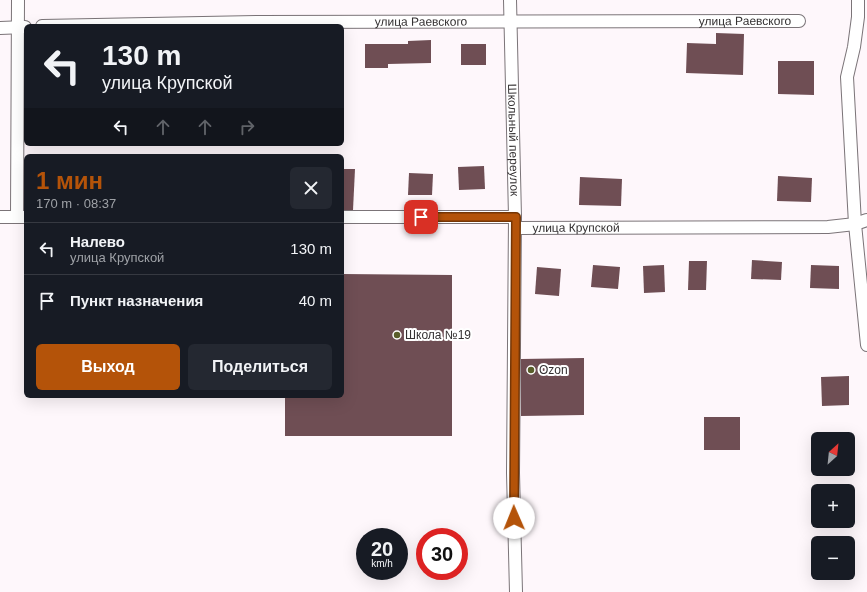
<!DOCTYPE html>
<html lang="ru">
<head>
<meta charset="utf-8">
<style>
	:root { --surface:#171b24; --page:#242831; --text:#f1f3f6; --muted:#9ea1a6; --line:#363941; --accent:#b45309 }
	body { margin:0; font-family:Arial,sans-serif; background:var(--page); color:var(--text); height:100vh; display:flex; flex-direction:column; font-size:15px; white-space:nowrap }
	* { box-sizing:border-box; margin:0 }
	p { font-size:13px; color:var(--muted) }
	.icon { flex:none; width:22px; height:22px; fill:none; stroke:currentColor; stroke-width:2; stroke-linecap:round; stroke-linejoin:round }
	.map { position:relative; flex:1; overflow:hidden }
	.details { position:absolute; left:24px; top:154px; width:320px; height:244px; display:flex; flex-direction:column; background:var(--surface); border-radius:6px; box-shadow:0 4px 16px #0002 }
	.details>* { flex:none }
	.guide { position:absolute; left:24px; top:24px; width:320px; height:122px; border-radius:6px; box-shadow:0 4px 16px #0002; background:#171b24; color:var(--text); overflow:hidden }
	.needle { width:26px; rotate:27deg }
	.fabs { position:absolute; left:811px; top:432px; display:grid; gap:8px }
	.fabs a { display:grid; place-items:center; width:44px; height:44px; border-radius:6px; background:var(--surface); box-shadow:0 4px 16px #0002; font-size:20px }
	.speed { position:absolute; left:356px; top:528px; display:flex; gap:8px; font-size:20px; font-weight:700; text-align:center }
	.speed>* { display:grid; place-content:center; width:52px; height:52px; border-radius:50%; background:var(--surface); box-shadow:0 4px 16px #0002; line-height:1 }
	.speed small { font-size:10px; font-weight:400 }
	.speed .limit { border:6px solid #d22; background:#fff; color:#111 }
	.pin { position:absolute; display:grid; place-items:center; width:34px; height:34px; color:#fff; margin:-17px; border-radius:8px; box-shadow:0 2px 6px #0006 }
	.me { position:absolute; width:44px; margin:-22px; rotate:359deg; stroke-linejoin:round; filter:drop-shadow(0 0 3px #0008) }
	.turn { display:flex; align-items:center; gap:14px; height:84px; padding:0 12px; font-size:18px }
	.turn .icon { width:52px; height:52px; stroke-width:2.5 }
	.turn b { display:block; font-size:28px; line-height:34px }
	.lanes { display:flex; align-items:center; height:38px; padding:0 12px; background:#0003; justify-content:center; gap:20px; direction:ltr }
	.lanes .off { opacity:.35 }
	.round { display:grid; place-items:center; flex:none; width:42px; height:42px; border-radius:6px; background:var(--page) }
	.overview { display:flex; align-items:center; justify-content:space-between; height:68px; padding:0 12px }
	h1 { font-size:24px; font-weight:700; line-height:30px; color:var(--accent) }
	.action { display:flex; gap:8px; margin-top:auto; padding:8px 12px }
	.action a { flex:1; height:46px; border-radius:6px; background:var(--accent); color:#fff; font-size:16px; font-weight:700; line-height:46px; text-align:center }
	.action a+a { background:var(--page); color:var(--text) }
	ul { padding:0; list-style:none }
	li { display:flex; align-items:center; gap:12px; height:52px; padding:0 12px; border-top:1px solid var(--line) }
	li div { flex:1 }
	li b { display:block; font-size:15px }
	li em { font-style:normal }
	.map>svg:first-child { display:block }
	.building { fill:#6f4e54 }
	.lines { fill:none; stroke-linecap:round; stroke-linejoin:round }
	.street-casing { stroke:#7b7478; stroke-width:14 }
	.street { stroke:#fff; stroke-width:12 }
	.route-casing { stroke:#753606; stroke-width:10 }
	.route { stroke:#b45309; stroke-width:7 }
	.poi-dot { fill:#595d2a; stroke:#fff; stroke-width:1.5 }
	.labels { text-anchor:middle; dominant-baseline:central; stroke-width:4; stroke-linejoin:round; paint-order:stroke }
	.street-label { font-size:12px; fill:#343132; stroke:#fff }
	.poi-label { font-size:12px; fill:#343132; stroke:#fff; text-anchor:start }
</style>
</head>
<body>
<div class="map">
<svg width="867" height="592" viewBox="0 0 867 592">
	<rect width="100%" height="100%" fill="#fef7fb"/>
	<g class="building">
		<polygon points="716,33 744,34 743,75 686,73 687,43 716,44"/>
		<polygon points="431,40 431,63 388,64 388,68 365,68 365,44 408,44 408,41"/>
		<rect x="461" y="44" width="25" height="21"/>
		<polygon points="778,61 814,61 814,95 778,94"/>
		<polygon points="484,166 485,189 459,190 458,167"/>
		<polygon points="342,169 355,169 353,210 342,210"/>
		<polygon points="409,173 433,174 432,195 408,195"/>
		<polygon points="778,176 812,178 811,202 777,201"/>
		<polygon points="580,177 622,179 621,206 579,205"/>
		<polygon points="752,260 782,262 781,280 751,279"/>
		<polygon points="689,261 707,261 706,290 688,290"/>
		<polygon points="593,265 620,267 618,289 591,287"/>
		<polygon points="664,265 665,292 644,293 643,266"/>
		<polygon points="811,265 839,266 839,289 810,288"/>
		<polygon points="537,267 561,269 559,296 535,294"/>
		<polygon points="342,274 452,275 452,436 285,436 285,396 342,396"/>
		<polygon points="584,358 584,415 521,416 521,359"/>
		<polygon points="849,376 849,405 822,406 821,377"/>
		<rect x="704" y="417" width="36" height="33"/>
	</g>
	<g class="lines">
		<defs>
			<g id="street">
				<path id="s1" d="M510,0l5,217 -2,256 3,119"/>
				<path id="s2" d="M42,26l218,-4 539,-1"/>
				<polyline points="0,28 25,27"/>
				<polyline points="0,217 26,217"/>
				<polyline points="17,217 18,0"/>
				<polyline points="342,217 515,217"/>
				<polyline points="867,220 855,224 867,345"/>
				<path id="s3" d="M515,228l313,-1 27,-3 -8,-147 7,-30 4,-30v-17"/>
			</g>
		</defs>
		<use href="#street" class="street-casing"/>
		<use href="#street" class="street"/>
	</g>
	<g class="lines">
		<defs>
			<polyline id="route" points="421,217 516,217 514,518"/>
		</defs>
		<use href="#route" class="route-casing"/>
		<use href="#route" class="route"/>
	</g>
	<g class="poi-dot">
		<circle cx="397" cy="335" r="4"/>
		<circle cx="531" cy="370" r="4"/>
	</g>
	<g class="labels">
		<g class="street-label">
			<text stroke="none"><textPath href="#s2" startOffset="703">улица Раевского</textPath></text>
			<text stroke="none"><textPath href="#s2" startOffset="379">улица Раевского</textPath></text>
			<text stroke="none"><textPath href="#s1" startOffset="140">Школьный переулок</textPath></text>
			<text stroke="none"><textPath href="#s3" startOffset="61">улица Крупской</textPath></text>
		</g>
		<g class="poi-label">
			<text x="405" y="335">Школа №19</text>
			<text x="539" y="370">Ozon</text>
		</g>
	</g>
</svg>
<div class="fabs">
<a><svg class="needle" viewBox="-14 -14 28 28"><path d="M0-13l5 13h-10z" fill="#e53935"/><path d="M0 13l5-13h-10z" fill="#9ea1a6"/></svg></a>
<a>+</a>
<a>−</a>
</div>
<div class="speed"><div>20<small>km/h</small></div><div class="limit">30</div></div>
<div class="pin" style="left:421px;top:217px;background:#d93025"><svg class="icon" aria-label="arrive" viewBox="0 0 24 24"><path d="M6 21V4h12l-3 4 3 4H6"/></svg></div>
<svg class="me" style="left:514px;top:518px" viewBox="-20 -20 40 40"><circle r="19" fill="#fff"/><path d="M0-13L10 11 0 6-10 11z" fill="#b45309"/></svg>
<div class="guide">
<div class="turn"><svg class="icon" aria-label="left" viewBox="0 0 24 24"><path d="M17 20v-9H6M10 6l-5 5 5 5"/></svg><div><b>130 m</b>улица Крупской</div></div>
<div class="lanes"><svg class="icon" aria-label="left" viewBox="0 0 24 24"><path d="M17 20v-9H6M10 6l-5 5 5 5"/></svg><svg class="icon off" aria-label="ahead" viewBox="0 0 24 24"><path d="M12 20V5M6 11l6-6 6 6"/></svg><svg class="icon off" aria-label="ahead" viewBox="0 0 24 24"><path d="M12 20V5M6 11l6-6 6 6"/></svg><svg class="icon off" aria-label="right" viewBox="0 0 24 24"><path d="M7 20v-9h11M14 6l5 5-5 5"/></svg></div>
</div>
<section class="details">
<div class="overview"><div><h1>1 мин</h1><p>170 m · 08:37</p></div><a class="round"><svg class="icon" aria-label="close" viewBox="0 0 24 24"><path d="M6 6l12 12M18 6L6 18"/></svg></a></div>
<ul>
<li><svg class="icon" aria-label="left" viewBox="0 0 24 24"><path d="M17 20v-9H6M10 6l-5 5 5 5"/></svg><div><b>Налево</b><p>улица Крупской</p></div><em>130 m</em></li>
<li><svg class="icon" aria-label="arrive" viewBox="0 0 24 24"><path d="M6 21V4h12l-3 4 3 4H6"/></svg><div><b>Пункт назначения</b></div><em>40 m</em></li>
</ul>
<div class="action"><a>Выход</a><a>Поделиться</a></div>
</section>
</div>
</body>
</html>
